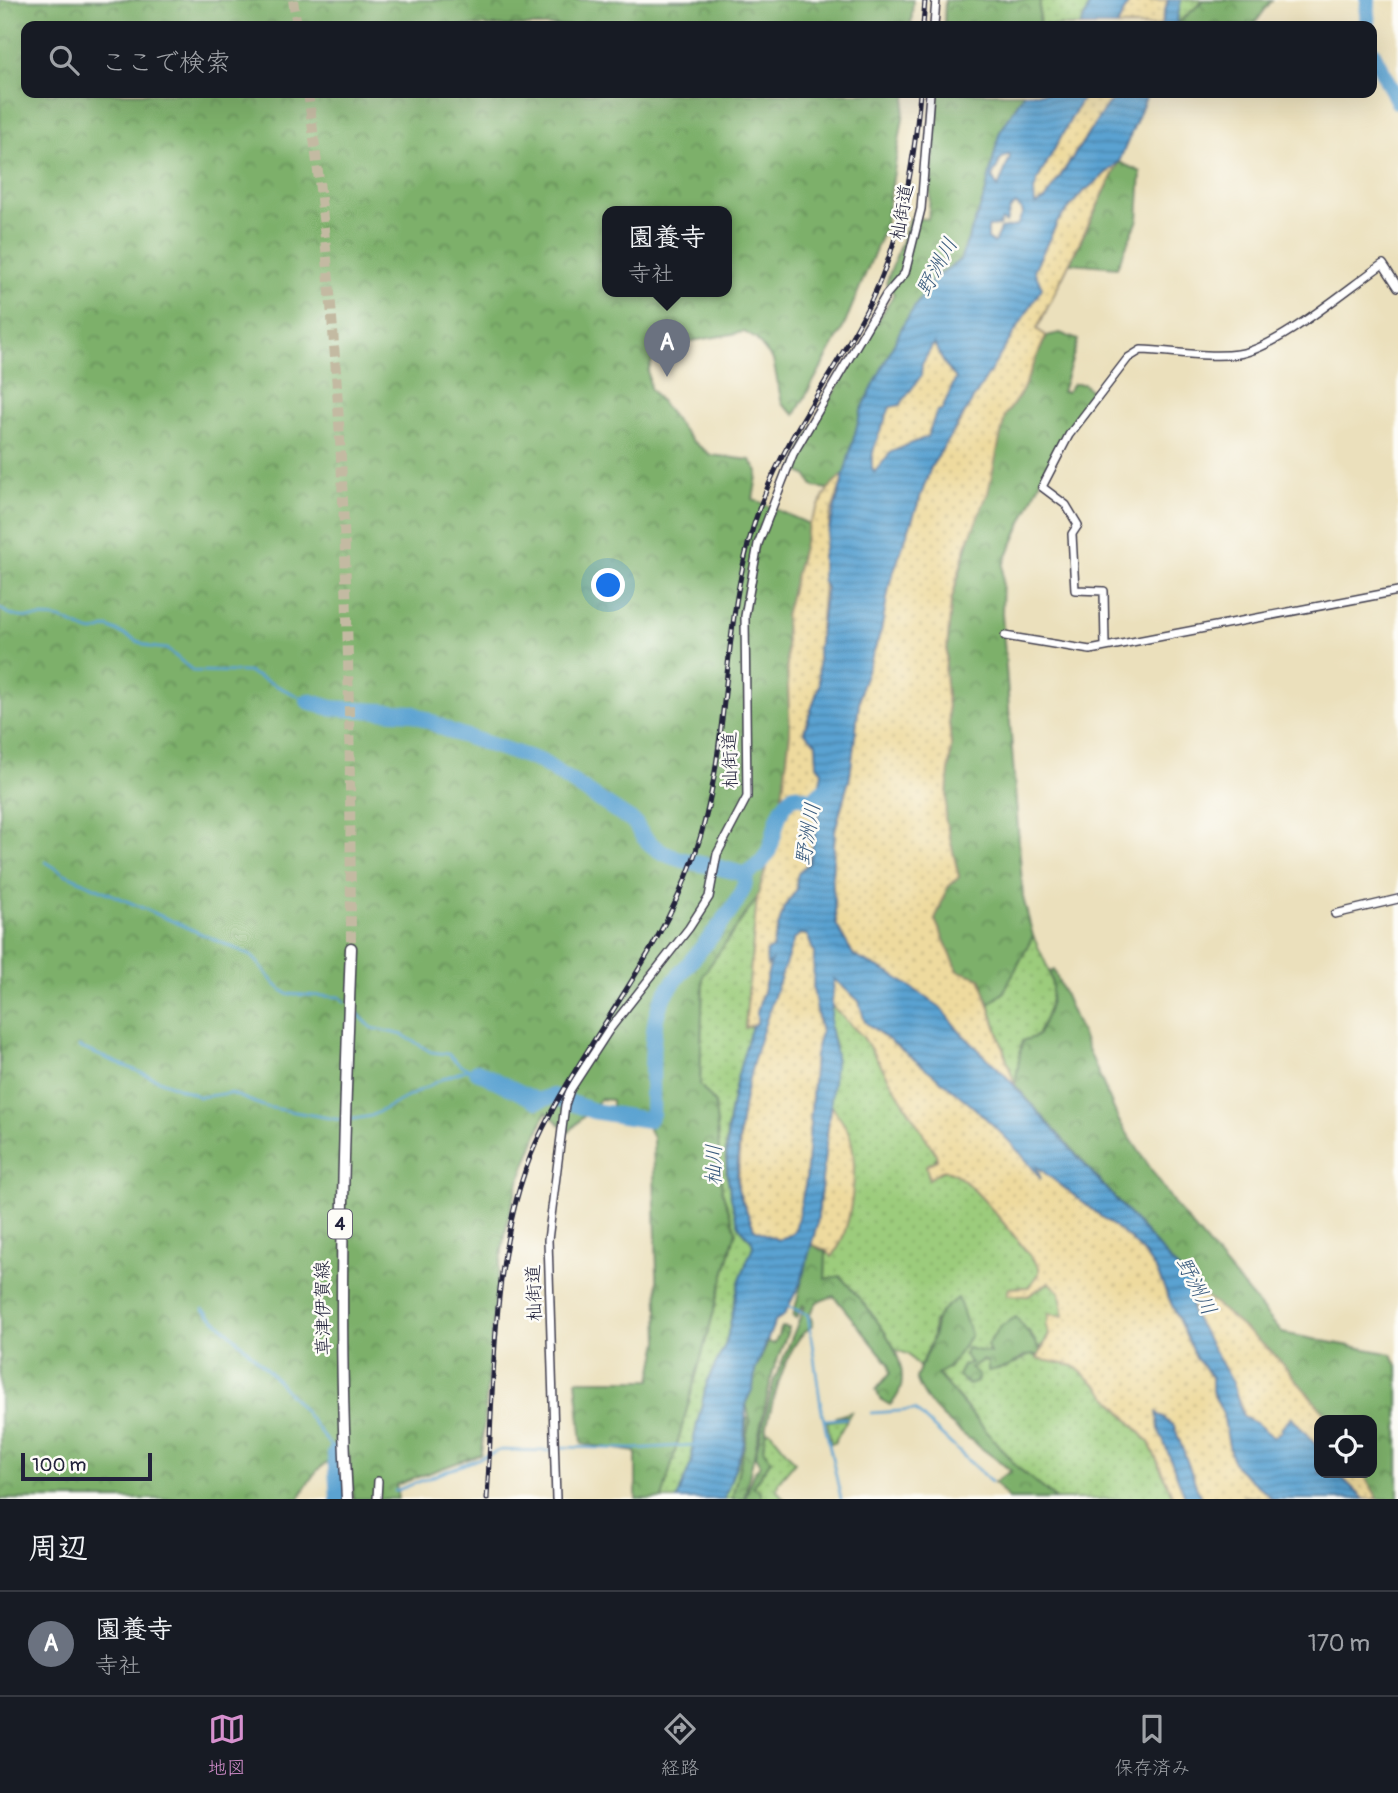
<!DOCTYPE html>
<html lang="ja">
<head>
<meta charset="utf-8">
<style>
  body { margin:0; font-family:Pangolin,"Klee One",sans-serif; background:#242831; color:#f1f3f6 }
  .controls { position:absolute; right:21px; bottom:21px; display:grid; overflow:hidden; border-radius:14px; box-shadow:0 7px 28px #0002 }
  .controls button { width:63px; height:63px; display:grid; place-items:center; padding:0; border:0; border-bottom:2px solid #363941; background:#171b24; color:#f1f3f6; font:35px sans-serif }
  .scale { position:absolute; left:21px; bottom:18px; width:131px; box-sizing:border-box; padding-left:7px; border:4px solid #22223b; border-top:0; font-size:19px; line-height:24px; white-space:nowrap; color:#22223b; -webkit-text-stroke:5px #fdfcf7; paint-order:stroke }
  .you { position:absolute; left:609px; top:586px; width:24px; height:24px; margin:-18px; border:5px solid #fff; border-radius:50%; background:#1a73e8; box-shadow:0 0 0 10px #1a73e833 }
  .badge { display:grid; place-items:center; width:46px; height:46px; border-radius:50%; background:#d690ce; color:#fff; font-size:23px; font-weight:700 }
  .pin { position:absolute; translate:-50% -58px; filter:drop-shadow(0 2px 4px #0008) }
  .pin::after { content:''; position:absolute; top:37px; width:24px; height:21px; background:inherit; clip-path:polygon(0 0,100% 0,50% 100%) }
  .popup { position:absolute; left:602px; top:206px; width:130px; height:91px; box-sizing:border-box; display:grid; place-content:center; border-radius:14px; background:#171b24; filter:drop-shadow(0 2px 5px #0005); font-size:23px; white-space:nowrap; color:#9ea1a6 }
  .popup b { font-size:26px; color:#f1f3f6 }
  .popup::after { content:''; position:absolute; left:50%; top:100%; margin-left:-14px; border:14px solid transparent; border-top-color:#171b24 }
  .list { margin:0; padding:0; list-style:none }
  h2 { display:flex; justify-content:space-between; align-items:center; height:91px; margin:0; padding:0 28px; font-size:30px }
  h2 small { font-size:23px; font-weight:400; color:#9ea1a6 }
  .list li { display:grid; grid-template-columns:46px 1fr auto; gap:21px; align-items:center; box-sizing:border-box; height:105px; padding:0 28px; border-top:2px solid #363941 }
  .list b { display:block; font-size:26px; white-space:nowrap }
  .list p { margin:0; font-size:23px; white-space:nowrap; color:#9ea1a6 }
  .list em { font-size:23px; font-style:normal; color:#9ea1a6 }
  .icon { flex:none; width:38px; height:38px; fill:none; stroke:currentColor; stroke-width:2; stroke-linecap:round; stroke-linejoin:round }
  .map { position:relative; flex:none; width:1398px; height:1499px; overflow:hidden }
  .search { position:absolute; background:#171b24; box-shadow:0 7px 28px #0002; left:21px; right:21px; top:21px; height:77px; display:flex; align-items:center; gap:18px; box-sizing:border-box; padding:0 24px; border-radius:14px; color:#9ea1a6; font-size:26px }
  .sheet { height:196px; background:#171b24 }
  nav { display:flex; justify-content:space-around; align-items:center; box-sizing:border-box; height:98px; border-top:2px solid #363941; background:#171b24; font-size:19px; color:#9ea1a6 }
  nav a { display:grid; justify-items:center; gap:4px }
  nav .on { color:#d690ce }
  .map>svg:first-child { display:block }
  .grass { fill:url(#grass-dots); stroke:#5f775b; stroke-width:2 }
  .forest { fill:url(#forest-crowns); stroke:#506953; stroke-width:2; fill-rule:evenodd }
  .sand { fill:url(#sand-dots); stroke:#887e6c; stroke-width:2 }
  .water { fill:url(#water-rules); stroke:#3e6286; stroke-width:2; fill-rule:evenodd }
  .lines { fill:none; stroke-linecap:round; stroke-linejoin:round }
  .stream { stroke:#5aa2d1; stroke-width:2.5 }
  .river { stroke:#5aa2d1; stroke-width:16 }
  .primary-tunnel { stroke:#c3baa2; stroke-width:10; stroke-dasharray:10 5; stroke-linecap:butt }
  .minor-casing { stroke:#403e4e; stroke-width:10 }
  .primary-casing { stroke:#403e4e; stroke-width:13 }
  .minor { stroke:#fff; stroke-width:7 }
  .primary { stroke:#fff; stroke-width:10 }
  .rail-casing { stroke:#22223b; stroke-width:5 }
  .rail { stroke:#fdfcf7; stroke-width:2.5; stroke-dasharray:8; stroke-linecap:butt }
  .labels { text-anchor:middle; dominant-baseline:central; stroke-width:5; stroke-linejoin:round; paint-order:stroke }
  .shield { fill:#fdfcf7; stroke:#646373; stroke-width:2 }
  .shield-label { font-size:18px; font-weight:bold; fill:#22223b }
  .street-label { font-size:19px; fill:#22223b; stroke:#fdfcf7 }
  .water-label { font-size:21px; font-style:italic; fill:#3b5c7e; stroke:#fdfcf7 }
</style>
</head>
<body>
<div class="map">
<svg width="1398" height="1499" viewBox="0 0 1398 1499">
  <defs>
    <pattern id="grass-dots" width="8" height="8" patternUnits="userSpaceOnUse" patternTransform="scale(1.75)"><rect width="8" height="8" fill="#9ccc7b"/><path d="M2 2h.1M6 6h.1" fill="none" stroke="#86af6b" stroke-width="1.8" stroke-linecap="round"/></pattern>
    <pattern id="forest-crowns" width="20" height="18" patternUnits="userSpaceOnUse" patternTransform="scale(1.75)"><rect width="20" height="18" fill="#7db06b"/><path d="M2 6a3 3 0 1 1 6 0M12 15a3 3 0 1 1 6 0" fill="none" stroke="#668f59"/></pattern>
    <pattern id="sand-dots" width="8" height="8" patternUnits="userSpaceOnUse" patternTransform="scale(1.75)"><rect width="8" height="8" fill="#eeda9e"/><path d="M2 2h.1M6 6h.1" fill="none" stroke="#ccbb89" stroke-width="1.8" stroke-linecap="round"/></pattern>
    <pattern id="water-rules" width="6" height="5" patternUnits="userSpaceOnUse" patternTransform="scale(1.75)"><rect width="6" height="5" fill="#5aa2d1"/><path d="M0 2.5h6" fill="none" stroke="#4a84ab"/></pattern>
  </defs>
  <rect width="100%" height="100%" fill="#fdfcf7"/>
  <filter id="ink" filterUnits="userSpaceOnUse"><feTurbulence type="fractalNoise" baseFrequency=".0143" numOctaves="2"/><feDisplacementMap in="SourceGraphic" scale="14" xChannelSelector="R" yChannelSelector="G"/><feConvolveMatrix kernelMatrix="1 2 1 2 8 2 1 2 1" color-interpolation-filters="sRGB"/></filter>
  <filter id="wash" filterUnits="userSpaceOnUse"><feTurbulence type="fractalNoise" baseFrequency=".00686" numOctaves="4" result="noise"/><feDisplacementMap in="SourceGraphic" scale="28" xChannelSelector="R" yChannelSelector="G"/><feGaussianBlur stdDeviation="1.57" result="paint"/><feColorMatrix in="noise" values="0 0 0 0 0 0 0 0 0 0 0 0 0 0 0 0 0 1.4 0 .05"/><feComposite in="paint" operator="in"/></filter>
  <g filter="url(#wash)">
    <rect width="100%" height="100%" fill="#ebe0bc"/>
    <path class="grass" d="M1040 0H1091L1081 26H1039Z
      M1181 0H1204L1176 25Z
      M757 898 745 1028 752 1026C739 1069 720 1131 727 1176 730 1191 734 1215 741 1229 745 1236 752 1237 753 1246L739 1282 726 1343 707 1382 693 1442 692 1461 677 1499H662L736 1231 722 1191 715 1103 700 1085 703 975Z
      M1033 936C1055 982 1060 988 1037 1036L1022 1041 1015 1085 989 1004 1003 993Z
      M831 1005 863 1037 937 1154 930 1178C936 1174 942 1169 949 1171 971 1177 1022 1247 1039 1267V1274L1028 1287 1009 1288 1028 1296 1050 1282 1060 1292 1064 1316 1046 1325 1049 1335 1040 1349 1029 1331 1001 1326 987 1345 991 1353 971 1363 970 1368 983 1360 989 1363V1370L1008 1367 1030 1355 1074 1366 1099 1387 1149 1442 1174 1499H1056L1017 1467 937 1373 949 1367 971 1335 934 1321 932 1342 919 1367 908 1354 896 1350 880 1325 825 1279 826 1253 821 1248 827 1250 849 1134 830 1103 835 1046 830 1027Z
      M851 1412 834 1443H831L827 1421 846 1419V1416L835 1417Z
      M747 1418 750 1420 732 1499H724L744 1443Z
      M770 1431 795 1462 778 1482 777 1490 784 1499H761V1492L753 1486 771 1460 763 1449 765 1432Z"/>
    <path class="forest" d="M0 0H913L911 26H26V93H907L885 227 843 328 795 415 782 404 773 360 756 339 744 332 675 344 653 359 648 371 650 388 691 440 711 455 750 460 758 471 753 499 809 524 785 616 790 734 778 829 757 898 703 975 700 1085 715 1103 722 1191 736 1231 662 1499H636V1452L582 1444 576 1380H651L659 1341 653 1138 643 1115 612 1114V1100L600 1099 569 1132 546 1112C530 1152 513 1192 505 1234 491 1307 489 1381 481 1454L396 1485 398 1499H353L349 1454C318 1464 314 1471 299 1499H0ZM608 211H726V291H608Z
      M945 0H1040L1039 26H944Z
      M1204 0H1272L1253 26H1175Z
      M939 93H1024L999 134 985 195 960 260 932 280 861 411 845 473 828 489 814 487 806 475 794 470 806 439 894 294 886 283 910 218 928 219Z
      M1119 162 1141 172 1138 220 1117 267 1070 263Z
      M1060 333 1078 340 1062 392H1067L1073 384H1084L1092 392 1045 471 1003 565 1002 614 1023 897 1033 936 1003 993 989 1004 980 978 958 971 935 920 947 888 959 877 945 818 951 746 945 673 951 602 1005 416 1022 391 1046 336Z
      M1054 970 1119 1121 1177 1208 1282 1333 1392 1354 1398 1368V1499H1378L1363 1473H1372V1420H1330L1274 1354 1191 1284 1015 1085 1022 1041 1037 1036C1048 1014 1056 996 1050 972Z
      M811 1244 826 1253 825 1279 840 1276C863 1303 929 1370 890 1405L880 1399 876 1390 890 1373 889 1364 834 1296 817 1302 810 1314 813 1326C786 1337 766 1421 763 1449L771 1460 753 1486 761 1492V1499H745L753 1474 760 1465 755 1456 774 1381 805 1306 803 1305 796 1318 793 1317Z
      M958 1298 971 1335 949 1367 937 1374 1017 1467 1056 1499H1009L994 1482 1011 1471C980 1444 929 1418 916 1378 920 1366 925 1357 930 1345 942 1319 926 1320 958 1298Z
      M1016 1317 1040 1349 1039 1355 1024 1356 1008 1367 988 1371V1363L983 1360 970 1368 979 1376 977 1382 969 1385 958 1376 963 1365 971 1363 964 1355 966 1348 990 1353 987 1345 1001 1326Z
      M782 1327 789 1328 773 1371 744 1499H732L750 1421 746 1402 753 1388 755 1371 768 1342 774 1344Z"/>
    <path class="sand" d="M1130 0H1168L1161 26H1117Z
      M1085 93H1124L1107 105 1044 200 1034 205 1033 191 1038 179Z
      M1119 162 1037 329 1046 336 1022 391 1005 416 988 493 966 546 951 602 945 673 951 746 945 818 959 877 947 888 935 920 958 971 980 978 1015 1085 960 1032 940 1007 893 975 854 956 836 924 832 876 835 830 850 776 861 688 881 631 890 582 931 467 962 419 1058 221 1080 195Z
      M934 342C939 355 946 369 956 378L942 410 937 411 927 437 891 452 874 473C865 457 884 424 890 406L900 405Z
      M845 473 830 516 818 651 819 686 804 731 816 743 817 765 823 771 816 806 819 812 811 843 813 847 797 889 784 907 767 965 772 959 757 1013V1023L745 1028 757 898 778 829 790 734 785 616 809 524 828 489Z
      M800 934 807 935 814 952 818 1022 821 1032 815 1055 806 1180 796 1227 792 1234 778 1240 754 1229 738 1189 741 1104 758 1039 794 938Z
      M834 979 859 1001 865 1022C926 1068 993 1113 1038 1175L1035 1165 1130 1239 1144 1253 1157 1272 1196 1358 1212 1377V1391L1223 1414 1231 1456 1237 1468 1273 1499 1244 1496 1247 1499H1201L1174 1426 1178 1476 1186 1499H1174L1149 1442 1099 1387 1074 1366 1037 1359 1049 1335 1046 1325 1049 1314 1064 1316 1060 1292 1049 1282 1028 1296 1007 1295 1009 1288 1029 1287 1039 1274V1267C1023 1247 970 1177 949 1171 941 1169 936 1174 929 1179L926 1165 937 1160 936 1154 863 1037 831 1005Z
      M830 1103C836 1113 846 1125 850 1136 859 1168 852 1231 832 1257L826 1250 811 1244 817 1224Z
      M1191 1284 1274 1354 1327 1416 1330 1420H1319V1449L1292 1418 1282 1432 1273 1437 1256 1423 1243 1417 1241 1405 1192 1313Z
      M1337 1473H1363L1378 1499H1364Z"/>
    <path class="water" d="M1091 0H1130L1117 26H1081Z
      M1168 0H1181L1176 25 1161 26Z
      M1024 93H1085L1038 179 1034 191 1035 205 1045 200 1107 105 1124 93H1148L1119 162 1080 195 1058 221 1034 270 1042 288 931 467 890 582 881 631 861 688 850 776 835 830 832 876 836 924 854 956 893 975 940 1007 960 1032 1003 1073 1191 1284 1192 1313 1233 1383 1243 1417 1256 1423 1273 1437 1281 1432 1282 1427 1292 1417 1319 1449V1473H1337L1364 1499H1273L1237 1468 1231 1456 1223 1414 1212 1391V1377L1196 1358 1157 1272 1144 1253 1130 1239 1036 1166 1041 1179C994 1115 927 1070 865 1022L859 1001 834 979 830 1027 836 1055 817 1224 801 1282 784 1315 775 1321 755 1371 753 1388 746 1402 744 1443 724 1499H677L692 1461 693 1442 707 1382 726 1343 739 1282 753 1246C752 1237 746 1236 741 1229 735 1219 732 1203 730 1192 719 1138 736 1077 752 1026L757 1023V1013L771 962 767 966 766 952 772 948 784 907 797 889C795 876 798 870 809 864L819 812 816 806 822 771 817 765 816 743 804 732 819 686 818 651 826 588 822 579V556L861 411 903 325 932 280 960 260 985 195 999 134ZM1009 154 1010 157 998 188 992 177 1001 159ZM1016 204 1023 212 1017 226 1000 229 994 243 988 239V227L999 226 1002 220 1006 223 1010 209ZM934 343C939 355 946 369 956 378L942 410 937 411 927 437 891 452 874 473C865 457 885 423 890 407L900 405 921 376 922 364ZM800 934 807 935 814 952 813 989 821 1032 815 1055 806 1180 796 1227 792 1234 778 1240 754 1229C750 1215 741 1203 738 1189 736 1178 738 1167 738 1157 740 1081 770 1010 794 939Z
      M1157 1413 1174 1426 1201 1499H1186L1159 1430Z"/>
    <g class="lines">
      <path class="stream" d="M0 608C17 623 36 615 56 618 69 620 80 630 94 632L108 627 150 647 167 649 193 671 248 672 308 701
        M46 862 65 874 250 955C265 967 271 986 288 994L340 997 345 1002
        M353 1009 372 1028 403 1035 431 1052 448 1054 461 1066 477 1071
        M79 1047 200 1097 230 1093 266 1107 341 1120
        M348 1120 371 1116 444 1078 469 1069
        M787 1306 808 1315 821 1407 841 1499
        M203 1309C253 1352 299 1399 335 1453
        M871 1413 915 1410 991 1482
        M825 1420 846 1418
        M395 1491 501 1450 550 1451 562 1447 633 1449 694 1445"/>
      <path class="river" d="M1367 26 1368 0
        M1372 51 1398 102
        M308 701 331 708 412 713 452 732 540 761 635 823C656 868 705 859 744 875 787 852 763 821 794 795L812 800 831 784
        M477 1071 537 1101 553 1096 593 1111 648 1120 652 1114C653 1084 649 1028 661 1002 677 969 748 906 746 874
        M335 1453 338 1499"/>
    </g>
  </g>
  <g filter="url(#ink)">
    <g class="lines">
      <path class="primary-tunnel" d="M293 0 297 26
        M308 93C347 375 350 663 351 948"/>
      <defs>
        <path id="minor" d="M934 26 936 0
          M1005 636 1090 650 1398 591
          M1105 645 1104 591 1075 590 1072 534 1078 525 1066 505 1042 487 1069 435 1128 358 1141 350C1172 351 1207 358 1238 354 1277 349 1348 288 1383 264L1398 287
          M1335 914 1398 899
          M377 1499 378 1481
          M556 1499 548 1240 565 1105 570 1090 609 1030 689 928 709 897 717 854 747 797 745 616 758 544 793 454 886 295 905 273 921 209 930 93"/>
        <path id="primary" d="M347 1499C337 1315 344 1132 351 948"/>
      </defs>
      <use href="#minor" class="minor-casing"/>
      <use href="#primary" class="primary-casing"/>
      <use href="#minor" class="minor"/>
      <use href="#primary" class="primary"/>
      <defs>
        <path id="rail" d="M923 26 925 0
          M487 1499C494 1388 490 1246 536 1143 582 1043 659 960 695 854 734 740 718 615 762 501 789 431 836 371 870 303 902 238 914 165 920 93"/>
      </defs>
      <use href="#rail" class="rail-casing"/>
      <use href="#rail" class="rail"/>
    </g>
  </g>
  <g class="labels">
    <rect class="shield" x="328" y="1209.5" width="24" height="29" rx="5"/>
    <g class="shield-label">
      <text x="340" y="1224">4</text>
    </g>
    <g class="street-label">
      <text transform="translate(902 212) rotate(-80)">杣街道</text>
      <text transform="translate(730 760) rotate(-91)">杣街道</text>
      <text transform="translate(534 1293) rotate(-92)">杣街道</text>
      <text transform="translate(323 1308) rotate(-91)">草津伊賀線</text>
    </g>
    <g class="water-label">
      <text transform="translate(937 267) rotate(-61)">野洲川</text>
      <text transform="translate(808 834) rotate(-80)">野洲川</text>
      <text transform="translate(714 1165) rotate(-89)">杣川</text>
      <text transform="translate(1196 1286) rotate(63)">野洲川</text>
    </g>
  </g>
</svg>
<div class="controls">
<button><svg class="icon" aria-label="locate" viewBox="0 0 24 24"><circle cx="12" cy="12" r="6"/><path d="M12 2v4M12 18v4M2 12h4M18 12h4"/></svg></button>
</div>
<div class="scale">100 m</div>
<div class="you"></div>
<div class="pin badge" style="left:667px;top:377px;background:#6b7280">A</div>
<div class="popup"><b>園養寺</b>寺社</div>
<div class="search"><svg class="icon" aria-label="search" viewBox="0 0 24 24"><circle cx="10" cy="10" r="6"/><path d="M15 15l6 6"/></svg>ここで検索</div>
</div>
<section class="sheet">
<h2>周辺<small></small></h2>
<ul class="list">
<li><span class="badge" style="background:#6b7280">A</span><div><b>園養寺</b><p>寺社</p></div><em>170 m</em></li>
</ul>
</section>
<nav>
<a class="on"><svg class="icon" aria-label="map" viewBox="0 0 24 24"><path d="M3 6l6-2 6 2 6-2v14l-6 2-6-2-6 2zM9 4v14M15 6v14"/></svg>地図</a>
<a><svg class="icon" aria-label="directions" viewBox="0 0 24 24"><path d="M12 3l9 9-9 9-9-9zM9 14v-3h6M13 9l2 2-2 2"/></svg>経路</a>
<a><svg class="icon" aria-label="saved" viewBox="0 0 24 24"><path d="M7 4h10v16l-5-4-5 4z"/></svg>保存済み</a>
</nav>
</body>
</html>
